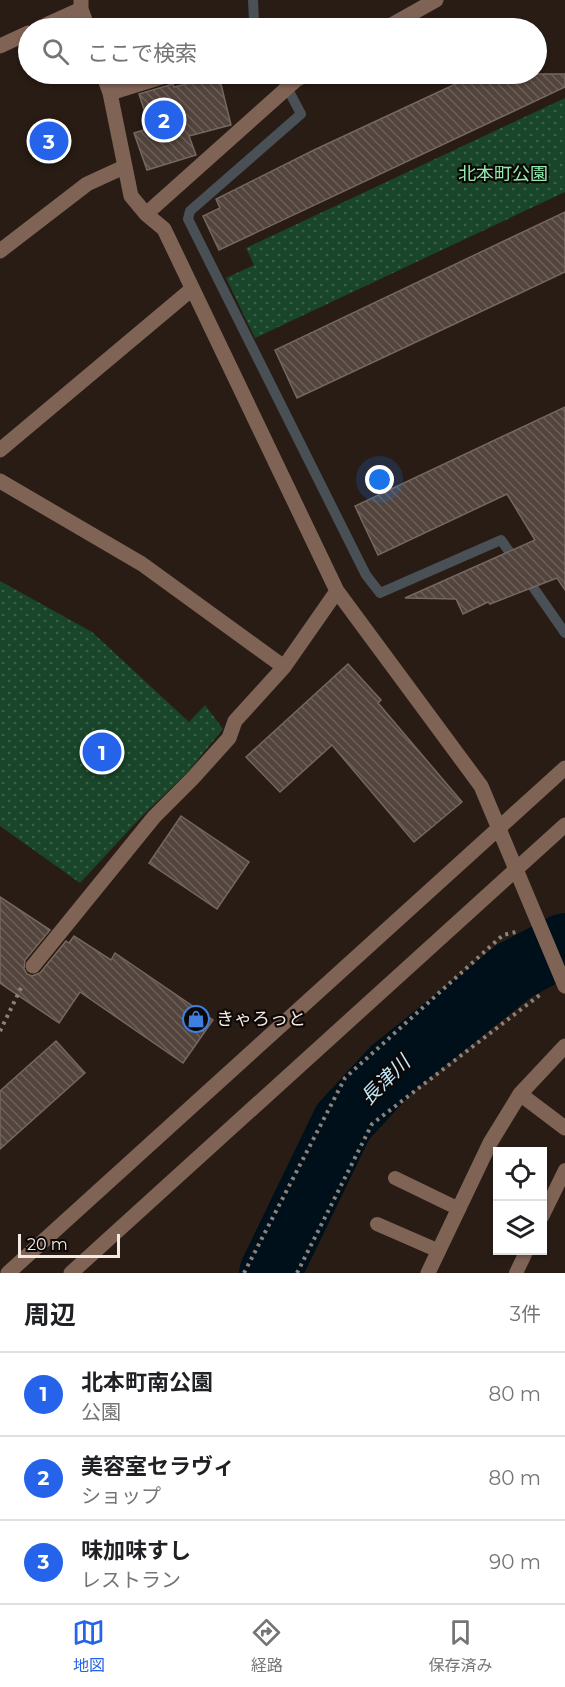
<!DOCTYPE html>
<html lang="ja">
<head>
<meta charset="utf-8">
<style>
  body { margin:0; font-family:Montserrat,"Noto Sans JP",sans-serif; background:#f6f6f6; color:#202124 }
  .controls { position:absolute; right:18px; bottom:18px; display:grid; overflow:hidden; border-radius:0px; box-shadow:0 2px 4px #0004 }
  .controls button { width:54px; height:54px; display:grid; place-items:center; padding:0; border:0; border-bottom:2px solid #e0e0e0; background:#fff; color:#202124; font:30px sans-serif }
  .scale { position:absolute; left:18px; bottom:15px; width:102px; box-sizing:border-box; padding-left:6px; border:3px solid #f3eae5; border-top:0; font-size:16px; line-height:21px; white-space:nowrap; color:#f3eae5; -webkit-text-stroke:4px #0d0805; paint-order:stroke }
  .you { position:absolute; left:380px; top:480px; width:21px; height:21px; margin:-15px; border:4px solid #fff; border-radius:50%; background:#1a73e8; box-shadow:0 0 0 9px #1a73e833 }
  .badge { display:grid; place-items:center; width:39px; height:39px; border-radius:50%; background:#2563eb; color:#fff; font-size:20px; font-weight:700 }
  .pin { position:absolute; translate:-50% -50%; border:3px solid #fff; box-shadow:0 2px 6px #0006 }
  .list { margin:0; padding:0; list-style:none }
  h2 { display:flex; justify-content:space-between; align-items:center; height:78px; margin:0; padding:0 24px; font-size:26px }
  h2 small { font-size:20px; font-weight:400; color:#757577 }
  .list li { display:grid; grid-template-columns:39px 1fr auto; gap:18px; align-items:center; box-sizing:border-box; height:84px; padding:0 24px; border-top:2px solid #e0e0e0 }
  .list b { display:block; font-size:22px; white-space:nowrap }
  .list p { margin:0; font-size:20px; white-space:nowrap; color:#757577 }
  .list em { font-size:20px; font-style:normal; color:#757577 }
  .icon { flex:none; width:33px; height:33px; fill:none; stroke:currentColor; stroke-width:2; stroke-linecap:round; stroke-linejoin:round }
  .map { position:relative; flex:none; width:565px; height:1273px; overflow:hidden }
  .search { position:absolute; background:#fff; box-shadow:0 2px 4px #0004; left:18px; right:18px; top:18px; height:66px; display:flex; align-items:center; gap:15px; box-sizing:border-box; padding:0 21px; border-radius:33px; color:#757577; font-size:22px }
  .sheet { height:330px; background:#fff }
  nav { display:flex; justify-content:space-around; align-items:center; box-sizing:border-box; height:84px; border-top:2px solid #e0e0e0; background:#fff; font-size:16px; color:#757577 }
  nav a { display:grid; justify-items:center; gap:3px }
  nav .on { color:#2563eb }
  .map>svg:first-child { display:block }
  .green { fill:url(#green-dots) }
  .lines { fill:none; stroke-linecap:round; stroke-linejoin:round }
  .stream { stroke:#495157; stroke-width:10 }
  .river { stroke:#00101a; stroke-width:62 }
  .building { fill:url(#building-back-hatch); stroke:#76675f; stroke-width:1.5 }
  .path { stroke:#8c827c; stroke-width:4; stroke-dasharray:3 4.5; stroke-linecap:butt }
  .lane { stroke:#7f6355; stroke-width:14 }
  .street { stroke:#7f6355; stroke-width:15 }
  .labels { text-anchor:middle; dominant-baseline:central; stroke-width:4.5; stroke-linejoin:round; paint-order:stroke }
  .park-label { font-size:18px; fill:#90ecae; stroke:#0d0805 }
  .poi-label { font-size:18px; fill:#f3eae5; stroke:#0d0805; text-anchor:start }
  .water-label { font-size:20px; font-style:italic; fill:#c1eafd; stroke:#0d0805 }
</style>
</head>
<body>
<div class="map">
<svg width="565" height="1273" viewBox="0 0 565 1273">
  <defs>
    <pattern id="green-dots" width="8" height="8" patternUnits="userSpaceOnUse" patternTransform="scale(1.5)"><rect width="8" height="8" fill="#19462a"/><path d="M2 2h.1M6 6h.1" fill="none" stroke="#3b6149" stroke-width="1.8" stroke-linecap="round"/></pattern>
    <pattern id="building-back-hatch" width="6" height="6" patternUnits="userSpaceOnUse" patternTransform="scale(1.5)"><rect width="6" height="6" fill="#53453d"/><path d="M-1 5l2 2M0 0l6 6M5-1l2 2" fill="none" stroke="#6c6059"/></pattern>
  </defs>
  <rect width="100%" height="100%" fill="#281c15"/>
  <path class="green" d="M565 98V192L255 338 226 278 254 265 246 248Z
    M0 581 92 632 189 722 205 705 223 729 186 774 144 814 80 883 0 826Z"/>
  <g class="lines">
    <path class="stream" d="M253 0 254 20 258 28
      M280 74 301 114 190 211 188 219 366 575 380 593 501 540 516 561
      M526 577 565 633"/>
    <path class="river" d="M270 1273 343 1122 392 1069 514 971 565 944"/>
  </g>
  <path class="building" d="M477 74H565V87L219 250 203 216 220 208 216 199 314 150Z
    M219 76 231 125 189 136 196 155 147 170 134 133 150 128 139 94 173 84 174 87Z
    M565 212V272L297 398 275 350Z
    M565 407V590L557 578 490 604 488 602 463 614 456 599 405 598 535 540 507 494 378 555 355 506Z
    M348 664 381 700 378 703 462 802 414 842 332 745 280 792 246 757Z
    M181 816 249 862 217 909 149 863Z
    M0 897 50 930 25 960 24 969 27 974 32 976 40 973 66 941 69 943 74 936 111 960 115 953 213 1020 183 1063 80 992 59 1023 0 983Z
    M56 1041 85 1073 0 1149V1091Z"/>
  <g class="lines">
    <path class="path" d="M0 1031 21 988
      M244 1273 345 1078 503 935 516 932
      M297 1273 372 1124 541 994"/>
    <path class="lane" d="M395 1178 459 1209
      M542 1217 565 1170
      M377 1224 439 1251
      M516 1273 527 1250"/>
    <path class="street" d="M81 0V9L88 28
      M39 28 81 9
      M386 28 436 0
      M0 46 28 33
      M103 74 110 93 131 196 146 214 164 229 337 591 481 786 565 986
      M110 93 171 74
      M146 214 296 80 307 74
      M0 251 87 184 124 167
      M0 450 192 289
      M0 481 142 564 284 667 337 591
      M33 966 154 817 192 779 229 738 235 721 284 667
      M520 1094 565 1128
      M8 1273 565 768
      M71 1273 565 825
      M428 1273 490 1143 520 1094 565 1046"/>
  </g>
  <defs>
    <symbol id="shop-ring" viewBox="-11 -11 22 22"><circle r="9.5" fill="#0d0805" stroke="#3f7fe0" stroke-width="1.5"/><path d="M-5-2.5h2.3a2.7 3.5 0 0 1 5.4 0H5L5.5 6h-11ZM-1.5-2.5h3a1.5 2.3 0 0 0-3 0Z" fill="#3f7fe0"/></symbol>
  </defs>
  <g fill-rule="evenodd">
    <use href="#shop-ring" x="181" y="1004" width="30" height="30"/>
  </g>
  <g class="labels">
    <g class="park-label">
      <text x="503" y="174">北本町公園</text>
    </g>
    <g class="poi-label">
      <text x="216" y="1019">きゃろっと</text>
    </g>
    <g class="water-label">
      <text transform="translate(385 1080) rotate(-45)">長津川</text>
    </g>
  </g>
</svg>
<div class="controls">
<button><svg class="icon" aria-label="locate" viewBox="0 0 24 24"><circle cx="12" cy="12" r="6"/><path d="M12 2v4M12 18v4M2 12h4M18 12h4"/></svg></button>
<button><svg class="icon" aria-label="layers" viewBox="0 0 24 24"><path d="M12 4l9 5-9 5-9-5zM3 14l9 5 9-5"/></svg></button>
</div>
<div class="scale">20 m</div>
<div class="you"></div>
<div class="pin badge" style="left:102px;top:752px">1</div>
<div class="pin badge" style="left:164px;top:120px">2</div>
<div class="pin badge" style="left:49px;top:141px">3</div>
<div class="search"><svg class="icon" aria-label="search" viewBox="0 0 24 24"><circle cx="10" cy="10" r="6"/><path d="M15 15l6 6"/></svg>ここで検索</div>
</div>
<section class="sheet">
<h2>周辺<small>3件</small></h2>
<ul class="list">
<li><span class="badge">1</span><div><b>北本町南公園</b><p>公園</p></div><em>80 m</em></li>
<li><span class="badge">2</span><div><b>美容室セラヴィ</b><p>ショップ</p></div><em>80 m</em></li>
<li><span class="badge">3</span><div><b>味加味すし</b><p>レストラン</p></div><em>90 m</em></li>
</ul>
</section>
<nav>
<a class="on"><svg class="icon" aria-label="map" viewBox="0 0 24 24"><path d="M3 6l6-2 6 2 6-2v14l-6 2-6-2-6 2zM9 4v14M15 6v14"/></svg>地図</a>
<a><svg class="icon" aria-label="directions" viewBox="0 0 24 24"><path d="M12 3l9 9-9 9-9-9zM9 14v-3h6M13 9l2 2-2 2"/></svg>経路</a>
<a><svg class="icon" aria-label="saved" viewBox="0 0 24 24"><path d="M7 4h10v16l-5-4-5 4z"/></svg>保存済み</a>
</nav>
</body>
</html>
